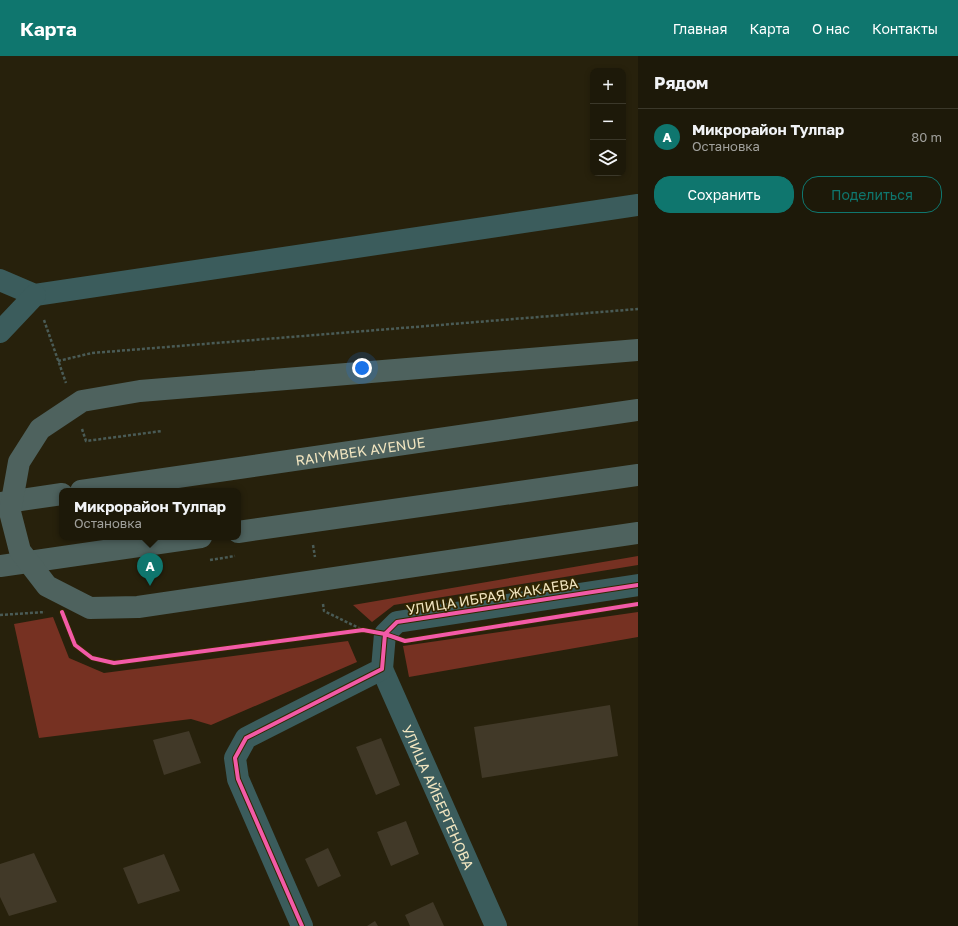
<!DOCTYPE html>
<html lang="ru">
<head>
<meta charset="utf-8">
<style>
  body { margin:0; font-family:"Golos Text",sans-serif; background:#252212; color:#f1f3f6 }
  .controls { position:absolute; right:12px; top:12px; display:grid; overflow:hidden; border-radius:8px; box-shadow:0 2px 6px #0003 }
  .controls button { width:36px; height:36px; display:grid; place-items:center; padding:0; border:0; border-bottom:1px solid #3b382a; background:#1d1909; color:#f1f3f6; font:20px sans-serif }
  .you { position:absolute; left:362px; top:312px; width:14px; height:14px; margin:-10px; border:3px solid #fff; border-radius:50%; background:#1a73e8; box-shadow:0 0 0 6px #1a73e833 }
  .badge { display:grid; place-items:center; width:26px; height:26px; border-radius:50%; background:#0f766e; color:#fff; font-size:13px; font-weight:700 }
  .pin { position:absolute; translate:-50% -33px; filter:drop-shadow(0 1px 2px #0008) }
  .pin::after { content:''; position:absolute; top:21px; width:14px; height:12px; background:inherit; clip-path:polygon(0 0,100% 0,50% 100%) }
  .popup { position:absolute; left:59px; top:432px; width:182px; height:52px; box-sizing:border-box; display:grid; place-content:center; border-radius:8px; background:#1d1909; filter:drop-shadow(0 1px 3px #0005); font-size:13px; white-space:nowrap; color:#a0a09c }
  .popup b { font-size:15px; color:#f1f3f6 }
  .popup::after { content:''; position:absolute; left:50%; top:100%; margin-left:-8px; border:8px solid transparent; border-top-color:#1d1909 }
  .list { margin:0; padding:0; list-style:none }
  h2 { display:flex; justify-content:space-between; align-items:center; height:52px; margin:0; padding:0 16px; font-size:17px }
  h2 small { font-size:13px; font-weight:400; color:#a0a09c }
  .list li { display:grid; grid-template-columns:26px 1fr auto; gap:12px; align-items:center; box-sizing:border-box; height:56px; padding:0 16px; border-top:1px solid #3b382a }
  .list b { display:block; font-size:15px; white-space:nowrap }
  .list p { margin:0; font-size:13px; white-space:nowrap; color:#a0a09c }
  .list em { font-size:13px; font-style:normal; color:#a0a09c }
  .actions { display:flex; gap:8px; padding:12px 16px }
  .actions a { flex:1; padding:9px 0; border:1px solid #0f766e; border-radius:16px; text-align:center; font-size:14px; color:#0f766e }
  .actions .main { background:#0f766e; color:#fff }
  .icon { flex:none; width:22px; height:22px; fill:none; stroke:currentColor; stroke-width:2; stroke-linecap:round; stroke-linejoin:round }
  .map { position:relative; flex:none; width:638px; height:870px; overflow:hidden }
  header { display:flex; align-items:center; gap:24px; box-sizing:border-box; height:56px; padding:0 20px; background:#0f766e; color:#fff }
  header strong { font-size:19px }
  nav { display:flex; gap:22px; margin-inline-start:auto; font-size:14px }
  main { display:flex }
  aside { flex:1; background:#1d1909 }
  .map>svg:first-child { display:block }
  .green { fill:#763122 }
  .building { fill:#413928 }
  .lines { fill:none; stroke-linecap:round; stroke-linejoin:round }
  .path { stroke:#4a5b56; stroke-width:2.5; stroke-dasharray:3 2; stroke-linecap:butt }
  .minor { stroke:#3b5c5c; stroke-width:22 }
  .highway { stroke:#4e625e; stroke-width:22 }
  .highway-bridge { stroke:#4e625e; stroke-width:22 }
  .cycleway-casing { stroke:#332700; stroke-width:6 }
  .cycleway { stroke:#f35aa7; stroke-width:4 }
  .labels { text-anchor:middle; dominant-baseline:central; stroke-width:3.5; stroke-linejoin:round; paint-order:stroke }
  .street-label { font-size:14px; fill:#f1e5c0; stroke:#332700 }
</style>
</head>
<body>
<header>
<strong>Карта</strong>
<nav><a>Главная</a><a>Карта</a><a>О нас</a><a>Контакты</a></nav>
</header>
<main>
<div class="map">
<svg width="638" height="870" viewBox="0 0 638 870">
  <rect width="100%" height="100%" fill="#27210c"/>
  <path class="green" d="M638 500V509L394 549 372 566 353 549Z
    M638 556V581L409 621 403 590Z
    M53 561 69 602 104 617 348 585 357 606 211 669 191 663 39 682 14 568Z"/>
  <path class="building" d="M610 649 618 700 482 722 474 671Z
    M189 675 201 707 164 719 153 684Z
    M381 682 400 729 376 739 356 691Z
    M406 765 419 798 391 810 377 776Z
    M328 792 341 820 318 831 305 803Z
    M34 797 57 846 9 860 0 841V808Z
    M164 798 180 835 138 848 123 812Z
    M433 846 444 870H410L405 859Z
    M375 865 378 870H367Z"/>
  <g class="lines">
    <path class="path" d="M44 264 66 327
      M58 305 92 297 638 253
      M82 373 86 385 162 375
      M313 489 315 501
      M210 504 235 500
      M323 548 324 555 363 574
      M0 559 45 556"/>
    <g class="minor">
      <path d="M0 224 35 239 638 149"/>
      <path d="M0 276 35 239"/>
      <path id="s1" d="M382 613 496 870"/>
      <path d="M302 870 238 723 235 702 246 682 382 613 385 578 397 566 638 529"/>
    </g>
    <g class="highway">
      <path id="s2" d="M81 435 638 354"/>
      <path d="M0 447 62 438"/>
      <path d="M238 476 638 419"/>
      <path d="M0 510 201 481"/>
    </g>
    <path class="highway-bridge" d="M638 294 140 335 82 345 40 373 19 406 10 456 20 495 47 530 90 552 138 551 638 477"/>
    <defs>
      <path id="cycleway" d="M62 556 75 589 92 602 114 607 363 574 385 578 405 585 638 548
        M302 870 238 723 235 702 246 682 382 613 385 578 397 566 638 529"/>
    </defs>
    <use href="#cycleway" class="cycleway-casing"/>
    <use href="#cycleway" class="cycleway"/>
  </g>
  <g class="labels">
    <g class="street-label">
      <text stroke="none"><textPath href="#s2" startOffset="282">RAIYMBEK AVENUE</textPath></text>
      <text transform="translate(492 540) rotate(-9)">УЛИЦА ИБРАЯ ЖАКАЕВА</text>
      <text stroke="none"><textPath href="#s1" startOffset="140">УЛИЦА АЙБЕРГЕНОВА</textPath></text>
    </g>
  </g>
</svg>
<div class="controls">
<button>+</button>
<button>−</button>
<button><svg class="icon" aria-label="layers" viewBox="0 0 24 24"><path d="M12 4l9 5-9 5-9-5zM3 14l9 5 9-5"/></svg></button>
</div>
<div class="you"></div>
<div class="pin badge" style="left:150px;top:530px">A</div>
<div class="popup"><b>Микрорайон Тулпар</b>Остановка</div>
</div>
<aside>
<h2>Рядом<small></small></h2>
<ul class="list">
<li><span class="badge">A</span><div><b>Микрорайон Тулпар</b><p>Остановка</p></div><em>80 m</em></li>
</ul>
<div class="actions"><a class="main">Сохранить</a><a>Поделиться</a></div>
</aside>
</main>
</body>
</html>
